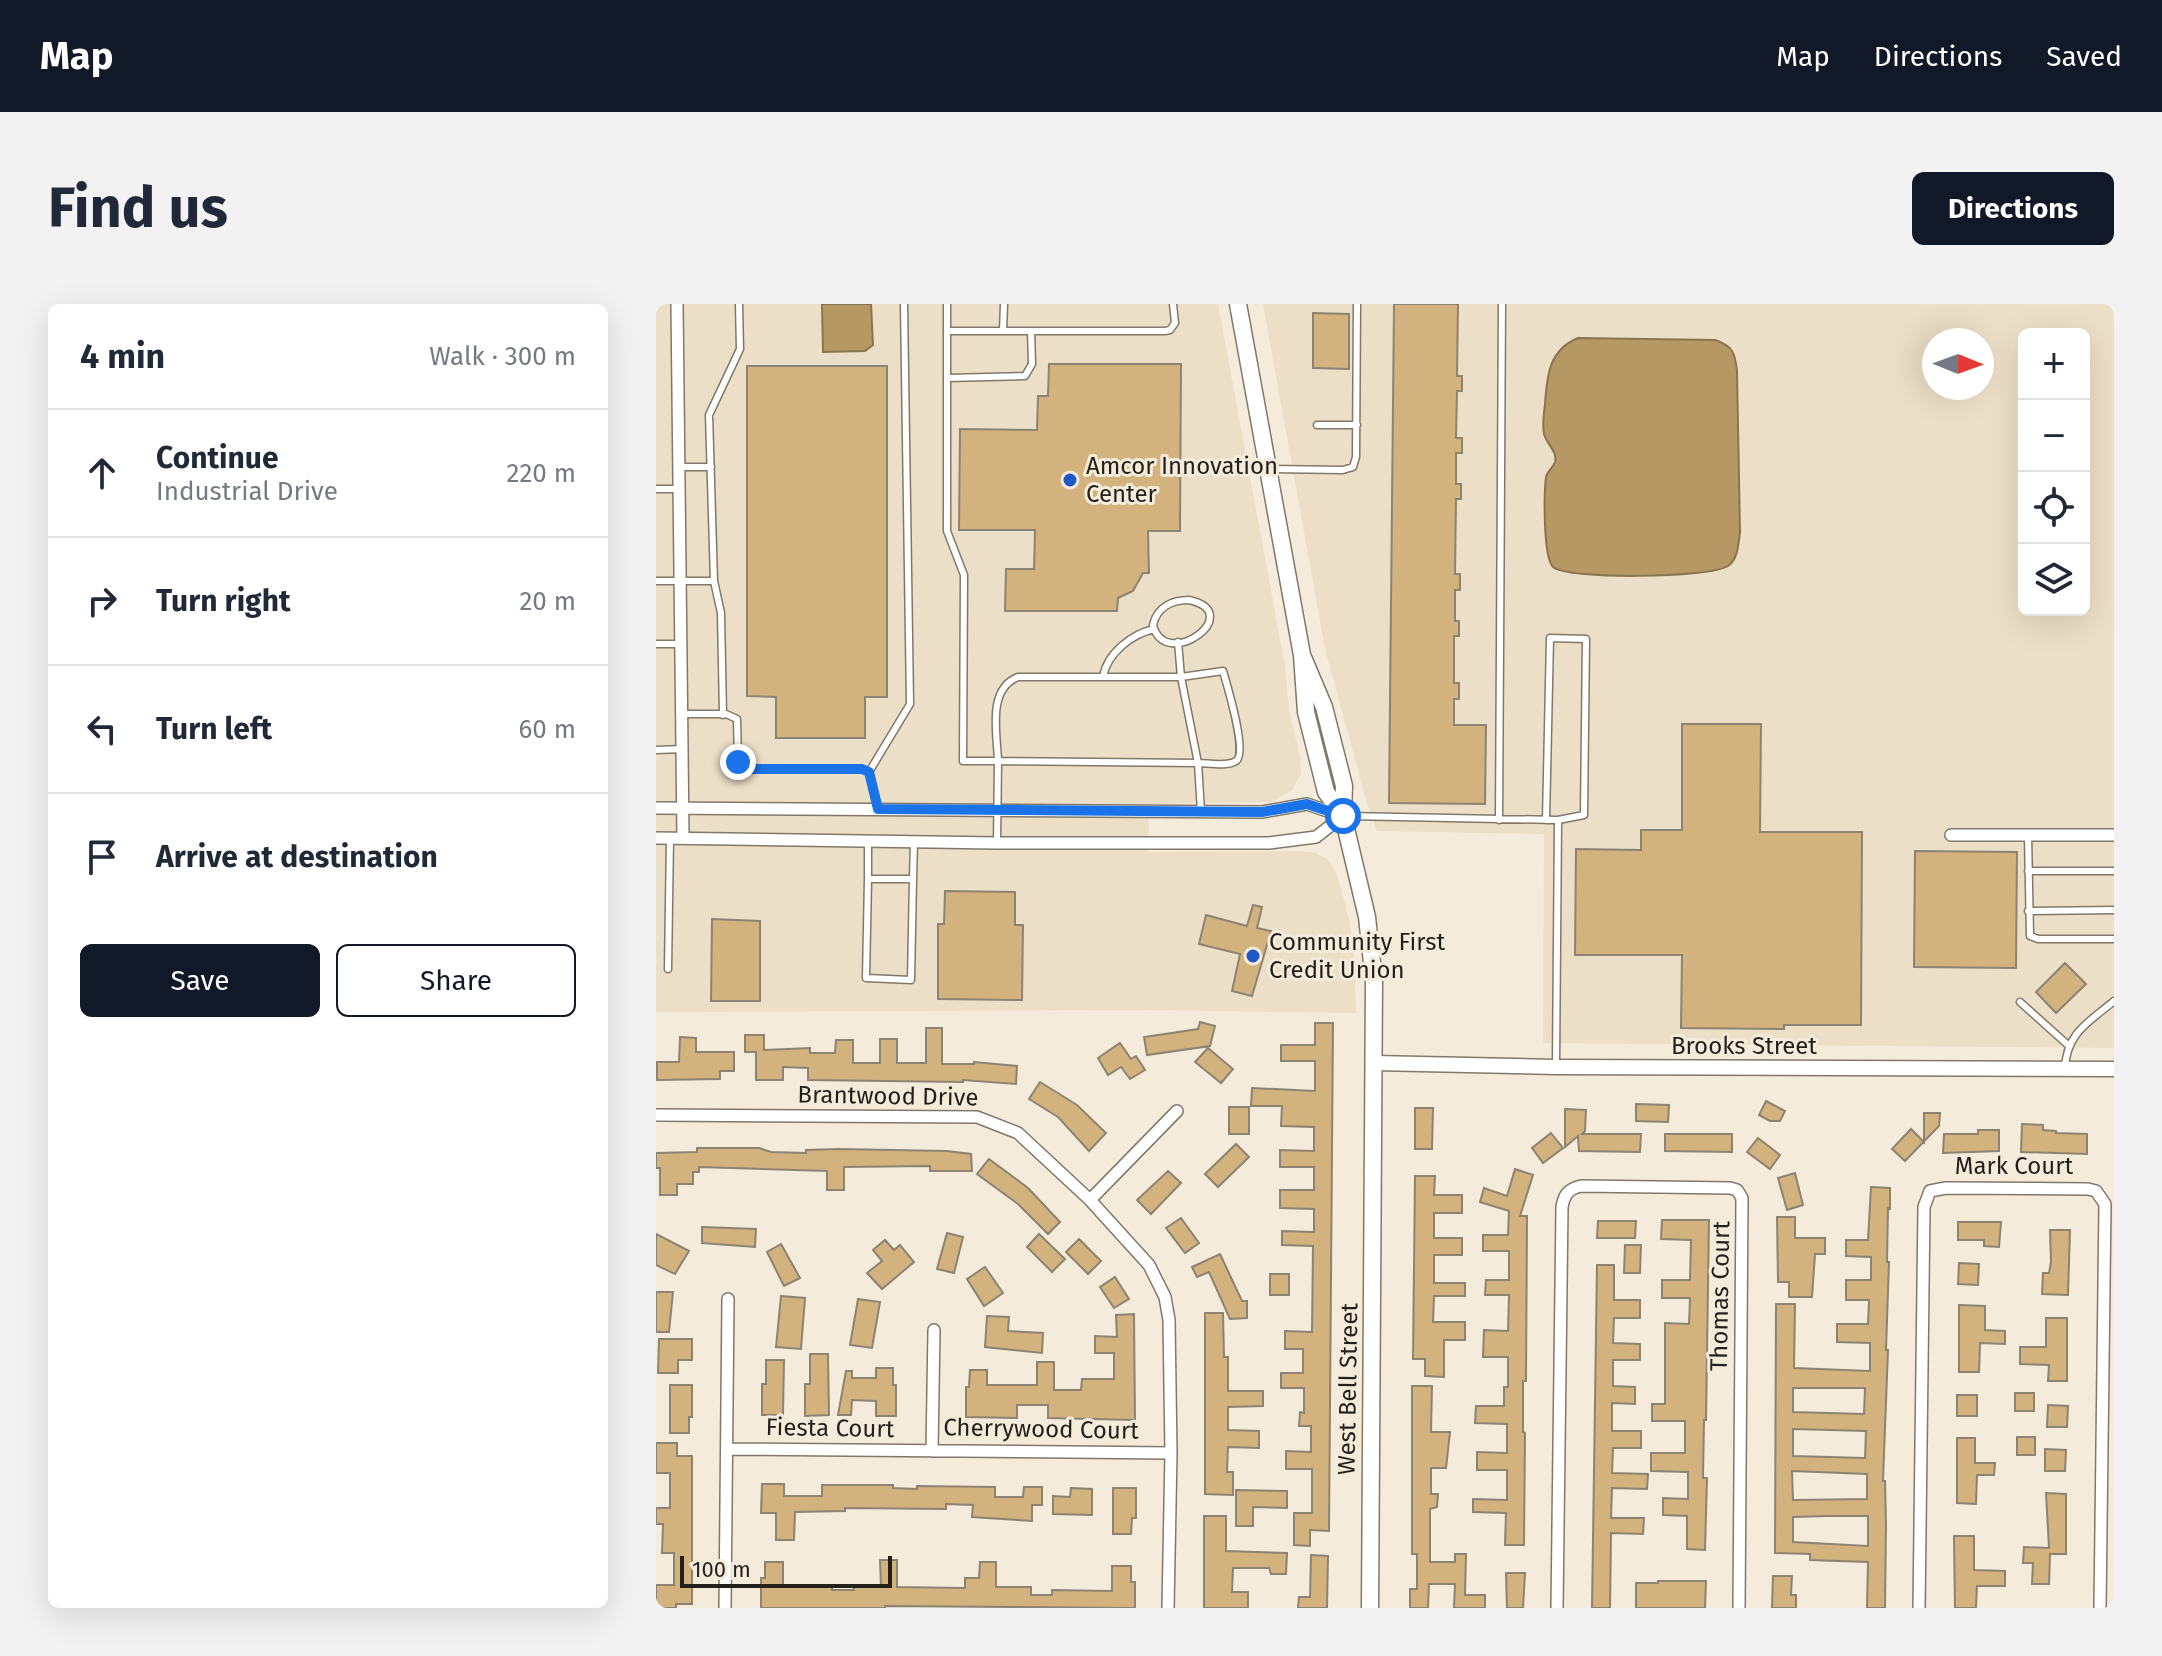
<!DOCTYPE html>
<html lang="en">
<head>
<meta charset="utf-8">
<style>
  body { margin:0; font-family:"Fira Sans",sans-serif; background:#f2f2f3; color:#1f2937 }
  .controls { position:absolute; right:24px; top:24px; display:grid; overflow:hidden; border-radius:12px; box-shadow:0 8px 32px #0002 }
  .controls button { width:72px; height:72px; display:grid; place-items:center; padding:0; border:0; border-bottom:2px solid #e0e1e3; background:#fff; color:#1f2937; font:40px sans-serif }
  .compass { position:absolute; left:1266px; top:24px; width:72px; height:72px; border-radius:50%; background:#fff; box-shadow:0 8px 32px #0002; rotate:91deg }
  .scale { position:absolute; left:24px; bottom:20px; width:212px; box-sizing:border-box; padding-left:8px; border:4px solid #231f19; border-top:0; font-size:22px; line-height:28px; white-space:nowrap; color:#231f19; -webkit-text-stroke:6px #f5ebda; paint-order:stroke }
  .stop { position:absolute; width:24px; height:24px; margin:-18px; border:6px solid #1a73e8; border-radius:50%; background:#fff }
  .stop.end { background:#1a73e8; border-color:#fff; box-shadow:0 2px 8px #0008 }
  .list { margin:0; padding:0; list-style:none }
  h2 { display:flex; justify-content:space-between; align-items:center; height:104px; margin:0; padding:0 32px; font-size:34px }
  h2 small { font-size:26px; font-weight:400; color:#747a83 }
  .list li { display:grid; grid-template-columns:52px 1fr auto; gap:24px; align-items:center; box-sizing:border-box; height:128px; padding:0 32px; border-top:2px solid #e0e1e3 }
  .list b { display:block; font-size:30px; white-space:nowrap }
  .list p { margin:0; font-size:26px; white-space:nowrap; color:#747a83 }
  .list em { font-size:26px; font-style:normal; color:#747a83 }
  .actions { display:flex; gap:16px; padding:24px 32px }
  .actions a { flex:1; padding:18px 0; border:2px solid #111827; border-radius:12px; text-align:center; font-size:28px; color:#111827 }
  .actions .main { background:#111827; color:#fff }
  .icon { flex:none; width:44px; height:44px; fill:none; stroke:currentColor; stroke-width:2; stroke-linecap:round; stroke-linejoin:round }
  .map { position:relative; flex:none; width:1458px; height:1304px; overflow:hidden; border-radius:12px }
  header { display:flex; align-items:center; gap:48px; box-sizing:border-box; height:112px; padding:0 40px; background:#111827; color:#fff }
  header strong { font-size:38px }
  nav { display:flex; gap:44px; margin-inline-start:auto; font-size:28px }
  .intro { display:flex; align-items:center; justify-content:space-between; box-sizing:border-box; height:192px; padding:0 48px }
  h1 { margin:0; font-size:56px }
  .button { padding:20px 36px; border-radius:12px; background:#111827; color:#fff; font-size:28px; font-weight:700 }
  main { display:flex; gap:48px; padding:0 48px }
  aside { flex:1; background:#fff; border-radius:12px; box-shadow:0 8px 32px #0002 }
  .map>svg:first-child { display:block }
  .built { fill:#ecdfc7; fill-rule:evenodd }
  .water { fill:#b59863; stroke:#89744d; stroke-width:2 }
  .building { fill:#d2b37e; stroke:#8c8373; stroke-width:2; fill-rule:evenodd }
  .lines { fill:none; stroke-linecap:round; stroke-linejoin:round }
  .service-casing { stroke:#817868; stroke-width:9 }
  .minor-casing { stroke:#817868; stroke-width:14 }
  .tertiary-casing { stroke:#817868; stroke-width:17 }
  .secondary-casing { stroke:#817868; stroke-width:19 }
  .service { stroke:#fff; stroke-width:6 }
  .minor { stroke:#fff; stroke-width:11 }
  .tertiary { stroke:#fff; stroke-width:14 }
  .secondary { stroke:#fff; stroke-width:16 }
  .route { stroke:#1a73e8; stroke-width:10 }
  .poi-dot { fill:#1d58c4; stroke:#f5ebda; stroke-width:3 }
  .labels { text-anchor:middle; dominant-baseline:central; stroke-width:6; stroke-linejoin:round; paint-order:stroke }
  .poi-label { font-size:24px; fill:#231f19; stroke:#f5ebda; text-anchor:start }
  .street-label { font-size:24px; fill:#231f19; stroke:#f5ebda }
</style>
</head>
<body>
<header>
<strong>Map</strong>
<nav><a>Map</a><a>Directions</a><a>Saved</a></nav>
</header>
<div class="intro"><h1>Find us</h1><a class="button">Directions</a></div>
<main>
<aside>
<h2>4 min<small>Walk · 300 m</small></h2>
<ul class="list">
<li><svg class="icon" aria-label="ahead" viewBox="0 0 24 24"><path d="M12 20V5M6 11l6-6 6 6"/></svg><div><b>Continue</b><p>Industrial Drive</p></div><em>220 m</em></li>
<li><svg class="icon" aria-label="right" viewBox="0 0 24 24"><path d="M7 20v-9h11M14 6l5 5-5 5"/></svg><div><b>Turn right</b></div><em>20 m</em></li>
<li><svg class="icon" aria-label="left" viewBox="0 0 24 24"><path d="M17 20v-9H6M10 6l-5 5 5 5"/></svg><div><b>Turn left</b></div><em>60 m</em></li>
<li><svg class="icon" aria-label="arrive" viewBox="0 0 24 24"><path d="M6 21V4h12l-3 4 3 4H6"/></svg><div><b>Arrive at destination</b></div></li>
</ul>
<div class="actions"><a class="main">Save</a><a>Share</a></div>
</aside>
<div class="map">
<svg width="1458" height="1304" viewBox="0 0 1458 1304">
  <rect width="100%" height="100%" fill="#f5ebda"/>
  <path class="built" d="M0 0H562L629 362 633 405 644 453 645 470 636 486 616 498 493 500 492 548 644 547 660 549 671 555 681 570 694 619 699 660 700 709 491 706 0 708Z
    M607 0H1458V744L887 739 888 530 721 527 710 496 669 345ZM1368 30H1428V306H1368ZM1278 36H1326V84H1278Z"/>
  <path class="water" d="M166 0H215L217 41 209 47 167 48Z
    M922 34 1059 36C1077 42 1079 49 1081 67L1084 229C1082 241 1082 255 1072 262 1054 274 912 276 897 263 887 253 888 189 890 173 891 167 897 164 899 158 902 148 890 139 888 130 886 121 888 109 889 100 891 71 893 46 922 34Z"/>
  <path class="building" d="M738 0H802L801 72H806V87H801L800 134H806V149H800V180H805V195H800L799 270H804V286H799V317H803V332H798V379H803V395H798V421H830L829 500 733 499Z
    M657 9 693 10V65L657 64Z
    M393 60H525L524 227H492L493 269H487L477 287 462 294 461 307H349L350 265H378L379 226H303L304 125 381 126 382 92H392Z
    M91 62H231V393H209V434H120V393L91 392Z
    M1026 420H1105L1104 528H1206L1205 721H1128V725L1025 724 1026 651H919L920 545 985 546V526H1026Z
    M1259 547 1361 548 1360 664 1258 663Z
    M289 587 359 588V621H367L366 696 282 695V620H288Z
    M597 601 606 603 601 624 615 627 596 692 576 687 584 650 543 640 550 611 591 622Z
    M56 615 104 617V697H55Z
    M1409 659 1430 680 1400 709 1380 688Z
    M544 718 559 722 554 742 491 751 488 733 542 725Z
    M659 719H677L673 1227 654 1226V1242L638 1241V1209H656V1165H630V1147L655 1148V1122H643L644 1108 648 1109V1084H625V1069H647V1045H629V1027L656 1028 657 942 626 941V927L658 928V905L624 904V886H658V863H624V846L658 847V823L625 822 626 802H595L596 784 659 787V757H625V741H659Z
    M270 724H286V760H318V758L361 762 360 780 307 776V778L152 776V764L127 763V776H100V748H89V731H108V746L154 744V749H179L180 736H197V759H224V735H241V759H270Z
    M24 733 40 734V748H78V767H64V775L1 776V758H23Z
    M464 739 475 755 480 752 489 766 474 775 465 763 452 771 442 754Z
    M552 744 577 765 565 779 539 758Z
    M384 778 421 801 450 829 433 847 402 813 373 795Z
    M1110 797 1129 807 1124 817H1114L1103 811Z
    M980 800 1013 801 1012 818 980 817Z
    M573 803H593V830H573Z
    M759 804H777L776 845H759Z
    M909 805 930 806 929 827 926 830H985L984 848 923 847 922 832 909 843Z
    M1268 809H1284L1283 822 1249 857 1236 845 1255 825 1268 838Z
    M1366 820 1387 821V826L1400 827V829L1431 830V850L1365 848Z
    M1322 826H1343V847L1287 849 1288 830H1322Z
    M895 829 907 844 887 859 876 844Z
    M1009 830H1076V848L1009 847Z
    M1102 834 1124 851 1114 865 1091 848Z
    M580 840 593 853 562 883 549 870Z
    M41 844H103L115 848 150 849V846L183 845 291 847 315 850 316 867H274V862L188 863V886H171V867L43 863V868H37V880H21V891H4V864H0V849L41 848Z
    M333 855 372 884 404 918 392 930 362 900 321 870Z
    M859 865 877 871 864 912H871L870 1077H867V1128L869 1129 868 1241H849L850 1209 817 1208V1195L851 1196V1166H821V1148L851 1149V1120L819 1119 820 1102H848V1083H852V1053H827L828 1026 852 1027 853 991H829L830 976H853V947H827V931H852L853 907 824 898 828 884 851 892Z
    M512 867 525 879 495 910 481 896Z
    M1139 869 1147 901 1131 906 1122 874Z
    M759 872H779L778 891H806V909H778V934H806V951H778V979H809V992H778L777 1018H809V1036H788V1073L769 1072V1055H757Z
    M1215 883 1234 884V905L1232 904 1231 958H1233L1230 1046H1232L1227 1177H1229L1230 1220 1229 1304H1211L1212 1258 1154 1256V1250L1119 1249 1120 1000H1139L1138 1064 1214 1067V1039L1181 1038V1020H1212L1213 996H1190V976H1215V953L1190 952V936H1212ZM1137 1084H1209L1208 1110 1137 1108ZM1137 1125 1210 1127 1209 1154 1137 1152ZM1136 1167 1211 1170V1195L1137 1196ZM1172 1212H1212V1242L1137 1238V1213Z
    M1121 913H1139V934H1169V950H1159L1156 993H1133V978H1122Z
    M525 914 543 939 529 949 510 924Z
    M1006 916H1053L1050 1116H1048L1047 1174H1051L1049 1246 1031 1245V1212L1007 1211V1194L1032 1195V1168L995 1167V1149H1029V1117H996V1100H1009V1019L1033 1020 1034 994H1006V976H1034L1035 936 1005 935Z
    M942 917H980L979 934H941Z
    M1302 918H1345L1343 943 1328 942V936H1302Z
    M46 923 100 925 99 943 46 939Z
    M1394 926H1414L1412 991 1386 990 1387 969H1393L1395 958Z
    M291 929 307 933 298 969 281 965Z
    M0 930 33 947 19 970 0 961Z
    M383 930 409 955 396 968 371 943Z
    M423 935 445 957 432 970 410 948Z
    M229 936 238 946 244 941 258 958 226 985 211 969 226 957 217 946Z
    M125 940 144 974 128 982 111 948Z
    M969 941H985L984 969H968Z
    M564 950 586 997H591V1014L574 1015 553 968 541 973 536 963Z
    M1303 959 1323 960 1322 981 1302 980Z
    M941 961H958V996H984V1014H958L957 1039 984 1040V1056H957V1082L979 1083V1100L956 1099V1127H985V1144H957L956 1169 992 1170 991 1185 956 1184 955 1214H988L987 1230 955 1229 954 1304H936Z
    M329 963 347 989 328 1002 311 975Z
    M614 970H633V991H614Z
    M459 973 473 995 458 1004 444 983Z
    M0 988H17L13 1028H0Z
    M125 992 149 994 145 1045 120 1043Z
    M202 995 224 998 216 1044 194 1041Z
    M1303 1001 1329 1002V1026L1349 1027V1040L1324 1039 1323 1068H1303Z
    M549 1009H567L568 1053H572V1087H607V1102L572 1103V1126L603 1127V1144L572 1143 571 1168H577V1191L549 1190Z
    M478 1010 479 1116 392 1114V1101H361V1114L310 1113V1083H313L314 1066H331V1081H381V1058H398V1086H425L426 1075H458V1049H439V1032L461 1033 460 1011Z
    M331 1012 353 1013 352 1027 387 1029 386 1049 329 1043Z
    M1390 1014H1411V1077H1392L1393 1061 1364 1060V1043H1390Z
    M3 1035H36V1056H22V1069H2Z
    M154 1050H172L173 1111 149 1112V1080H154Z
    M110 1056H128L127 1111H106V1080H110Z
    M220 1064H237V1081H240V1112H220V1097L196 1096 195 1111H182L190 1067H196V1074H220Z
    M14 1081H36V1113H33V1129H14Z
    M756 1082H776L775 1128H794L790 1164H775V1190H782L781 1203 774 1205V1258H799V1250H810L809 1291H829V1304H798L799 1280H773L772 1304H754V1285H761V1250H756Z
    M1359 1089H1378V1107H1359Z
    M1301 1091H1321V1112H1301Z
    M1392 1101 1412 1102 1411 1123H1391Z
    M1361 1133H1379V1151H1361Z
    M1301 1134H1319V1159H1339L1338 1171H1321L1320 1200 1301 1199Z
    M0 1139H21V1152H36V1300H20V1304H0V1281H18V1249H6L7 1220H0V1204H14V1169H0Z
    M1389 1145 1410 1146 1409 1167H1389Z
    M106 1180H128V1192H166V1181H237V1184L261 1185V1182L339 1183V1193H367L368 1183H386V1201H376V1217L316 1213 317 1201 290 1200V1205L189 1204V1207L139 1208 138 1236H120V1209H105Z
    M415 1184 436 1185V1211L397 1210V1192L414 1193Z
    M457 1184H480V1214H476L475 1230H457Z
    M580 1186 631 1187V1204L597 1203V1222H580Z
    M1390 1189 1410 1190V1250H1394L1393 1280H1376L1377 1259H1367L1368 1243 1393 1244Z
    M548 1212H570V1247L631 1249 630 1270H615L613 1264H577L576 1288H592V1304H548Z
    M1298 1232H1318V1266L1349 1267V1282H1321L1320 1304H1299Z
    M655 1251 672 1252 671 1304H642L643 1293H654Z
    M224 1256H241V1283L309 1284V1274H323L324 1258H340V1283H375V1291H396V1286L456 1287V1262H475V1278H479V1304L229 1302V1304H105V1274H109V1258H127V1281L176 1282V1286H198V1283H225Z
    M850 1269H869L867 1304H851Z
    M1117 1272H1136L1135 1291H1140V1304H1116Z
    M1002 1277H1050L1049 1304H980V1279H1002Z"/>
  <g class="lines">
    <defs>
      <path id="service" d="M291 0V227L308 271 307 457H342L341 539
        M291 27H509L514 26 519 19 517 0
        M347 27 348 0
        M291 74 369 72 376 60 375 27
        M661 121H701
        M23 163H55
        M613 165 687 166 697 163 700 153 701 0
        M0 185H24
        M0 277H58L53 111 84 45 83 0
        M58 277 65 309 67 411
        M533 296C592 309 509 369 497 321 501 303 516 296 533 296Z
        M522 338 525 373 567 367C571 381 592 450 580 457 571 463 552 459 542 459L342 457C341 429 331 385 362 373H525L541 454 542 459 545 508
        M0 340H25
        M447 373C451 349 476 330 498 325
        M26 410H70L81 415 82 458 95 465H206L213 468 222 505
        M0 446 27 445
        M213 468 254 400 248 0
        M691 512 902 516 900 761
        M843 516 846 0
        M890 516 894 334 930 335 928 511 902 516
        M1372 531 1374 632 1382 635H1458
        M212 537V575
        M1372 567H1458
        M212 575H257L255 676 210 674Z
        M257 575 258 538
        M1372 607 1458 606
        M12 665 14 534
        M1364 698 1412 741
        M1409 765C1410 729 1433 718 1458 697"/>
      <path id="minor" d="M21 0 27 534
        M0 504 606 508 651 500 686 512
        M1295 531H1458
        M0 534 341 539H613L660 533 687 512
        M0 811 321 813 362 829 434 896 493 961 509 993 513 1016 515 1149 512 1304
        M434 896 521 807
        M71 1145 515 1149
        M276 1147 278 1026
        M69 1304 72 995
        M901 1304 906 903C908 891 912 885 925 882L1074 884 1081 886 1086 894 1083 1304
        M1263 1304 1268 903 1274 887 1290 884 1432 885 1440 887 1449 900 1444 1304"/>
      <path id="tertiary" d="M718 759 900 763 1458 765"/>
      <path id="secondary" d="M582 0 646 351 650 408 670 488 687 512
        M646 351 668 403 688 482 687 512 711 613 718 677 714 1304"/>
    </defs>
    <use href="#service" class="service-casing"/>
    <use href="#minor" class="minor-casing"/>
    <use href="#tertiary" class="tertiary-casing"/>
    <use href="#secondary" class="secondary-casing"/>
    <use href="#service" class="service"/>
    <use href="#minor" class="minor"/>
    <use href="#tertiary" class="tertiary"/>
    <use href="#secondary" class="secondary"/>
  </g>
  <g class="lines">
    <path class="route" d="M82 458 95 465H206L213 468 222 505 606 508 651 500 687 512"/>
  </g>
  <g class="poi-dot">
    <circle cx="414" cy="176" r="8"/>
    <circle cx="597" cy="652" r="8"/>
  </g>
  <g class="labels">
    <g class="poi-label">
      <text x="430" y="162">Amcor Innovation<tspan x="430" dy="28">Center</tspan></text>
      <text x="613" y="638">Community First<tspan x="613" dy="28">Credit Union</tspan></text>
    </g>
    <g class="street-label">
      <text x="1088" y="742">Brooks Street</text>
      <text transform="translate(232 792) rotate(1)">Brantwood Drive</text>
      <text x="1358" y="862">Mark Court</text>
      <text transform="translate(1064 992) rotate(-89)">Thomas Court</text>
      <text transform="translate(692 1085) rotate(-89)">West Bell Street</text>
      <text transform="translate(174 1124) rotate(1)">Fiesta Court</text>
      <text transform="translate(385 1125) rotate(1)">Cherrywood Court</text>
    </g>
  </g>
</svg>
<div class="controls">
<button>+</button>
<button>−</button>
<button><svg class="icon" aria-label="locate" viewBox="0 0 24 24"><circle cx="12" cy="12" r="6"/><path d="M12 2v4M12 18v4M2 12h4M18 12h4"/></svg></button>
<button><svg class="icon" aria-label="layers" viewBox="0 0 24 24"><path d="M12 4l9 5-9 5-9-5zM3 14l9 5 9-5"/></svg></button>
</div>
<svg class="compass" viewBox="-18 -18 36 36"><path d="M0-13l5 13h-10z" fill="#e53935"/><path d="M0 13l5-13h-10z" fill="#747a83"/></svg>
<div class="scale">100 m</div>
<div class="stop" style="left:687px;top:512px"></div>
<div class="stop end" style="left:82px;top:458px"></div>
</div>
</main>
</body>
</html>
